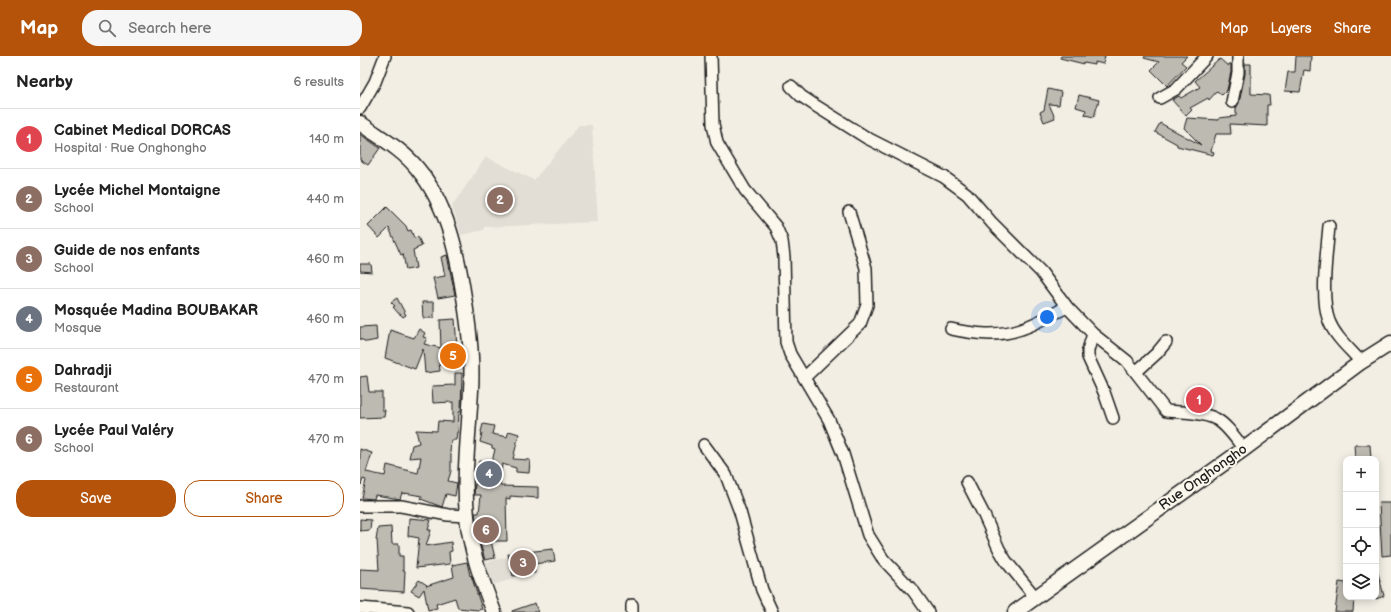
<!DOCTYPE html>
<html lang="en">
<head>
<meta charset="utf-8">
<style>
  body { margin:0; font-family:"Balsamiq Sans",sans-serif; background:#f6f6f6; color:#222 }
  .controls { position:absolute; right:12px; bottom:12px; display:grid; overflow:hidden; border-radius:8px; box-shadow:0 2px 10px #0003 }
  .controls button { width:36px; height:36px; display:grid; place-items:center; padding:0; border:0; border-bottom:1px solid #e0e0e0; background:#fff; color:#222; font:20px sans-serif }
  .you { position:absolute; left:687px; top:261px; width:14px; height:14px; margin:-10px; border:3px solid #fff; border-radius:50%; background:#1a73e8; box-shadow:0 0 0 6px #1a73e833 }
  .badge { display:grid; place-items:center; width:26px; height:26px; border-radius:50%; background:#b45309; color:#fff; font-size:13px; font-weight:700 }
  .pin { position:absolute; translate:-50% -50%; border:2px solid #fff; box-shadow:0 1px 4px #0006 }
  .list { margin:0; padding:0; list-style:none }
  h2 { display:flex; justify-content:space-between; align-items:center; height:52px; margin:0; padding:0 16px; font-size:17px }
  h2 small { font-size:13px; font-weight:400; color:#767676 }
  .list li { display:grid; grid-template-columns:26px 1fr auto; gap:12px; align-items:center; box-sizing:border-box; height:60px; padding:0 16px; border-top:1px solid #e0e0e0 }
  .list b { display:block; font-size:15px; white-space:nowrap }
  .list p { margin:0; font-size:13px; white-space:nowrap; color:#767676 }
  .list em { font-size:13px; font-style:normal; color:#767676 }
  .actions { display:flex; gap:8px; padding:12px 16px }
  .actions a { flex:1; padding:9px 0; border:1px solid #b45309; border-radius:16px; text-align:center; font-size:14px; color:#b45309 }
  .actions .main { background:#b45309; color:#fff }
  .icon { flex:none; width:22px; height:22px; fill:none; stroke:currentColor; stroke-width:2; stroke-linecap:round; stroke-linejoin:round }
  .map { position:relative; flex:none; width:1031px; height:556px; overflow:hidden }
  header { display:flex; align-items:center; gap:24px; box-sizing:border-box; height:56px; padding:0 20px; background:#b45309; color:#fff }
  header strong { font-size:19px }
  nav { display:flex; gap:22px; margin-inline-start:auto; font-size:14px }
  .search { width:280px; height:36px; background:#f6f6f6; display:flex; align-items:center; gap:10px; box-sizing:border-box; padding:0 14px; border-radius:16px; color:#767676; font-size:15px }
  main { display:flex }
  aside { flex:1; background:#fff }
  .map>svg:first-child { display:block }
  .built { fill:#e2ded5 }
  .building { fill:#bdbab1; stroke:#1c1c1c }
  .lines { fill:none; stroke-linecap:round; stroke-linejoin:round }
  .minor-casing { stroke:#1c1c1c; stroke-width:14 }
  .major-casing { stroke:#1c1c1c; stroke-width:17 }
  .minor { stroke:#fbf7ec; stroke-width:11 }
  .major { stroke:#fbf7ec; stroke-width:14 }
  .labels { text-anchor:middle; dominant-baseline:central; stroke-width:4; stroke-linejoin:round; paint-order:stroke }
  .street-label { font-size:14px; fill:#1c1c1c; stroke:#fbf7ec }
</style>
</head>
<body>
<header>
<strong>Map</strong>
<div class="search"><svg class="icon" aria-label="search" viewBox="0 0 24 24"><circle cx="10" cy="10" r="6"/><path d="M15 15l6 6"/></svg>Search here</div>
<nav><a>Map</a><a>Layers</a><a>Share</a></nav>
</header>
<main>
<aside>
<h2>Nearby<small>6 results</small></h2>
<ul class="list">
<li><span class="badge" style="background:#e0444e">1</span><div><b>Cabinet Medical DORCAS</b><p>Hospital · Rue Onghongho</p></div><em>140 m</em></li>
<li><span class="badge" style="background:#8d6e63">2</span><div><b>Lycée Michel Montaigne</b><p>School</p></div><em>440 m</em></li>
<li><span class="badge" style="background:#8d6e63">3</span><div><b>Guide de nos enfants</b><p>School</p></div><em>460 m</em></li>
<li><span class="badge" style="background:#6b7280">4</span><div><b>Mosquée Madina BOUBAKAR</b><p>Mosque</p></div><em>460 m</em></li>
<li><span class="badge" style="background:#e8710a">5</span><div><b>Dahradji</b><p>Restaurant</p></div><em>470 m</em></li>
<li><span class="badge" style="background:#8d6e63">6</span><div><b>Lycée Paul Valéry</b><p>School</p></div><em>470 m</em></li>
</ul>
<div class="actions"><a class="main">Save</a><a>Share</a></div>
</aside>
<div class="map">
<svg width="1031" height="556" viewBox="0 0 1031 556">
  <rect width="100%" height="100%" fill="#f2eee4"/>
  <filter id="ink" filterUnits="userSpaceOnUse"><feTurbulence type="fractalNoise" baseFrequency=".025" numOctaves="2"/><feDisplacementMap in="SourceGraphic" scale="8" xChannelSelector="R" yChannelSelector="G"/><feConvolveMatrix kernelMatrix="1 2 1 2 8 2 1 2 1" color-interpolation-filters="sRGB"/></filter>
  <g filter="url(#ink)">
    <path class="built" d="M219 69H232L238 166 124 171V174L101 179 92 150 126 101 174 124Z
      M193 493 195 505 174 508 175 517 153 520 154 523 132 529 126 506 147 501 148 498Z"/>
    <path class="building" d="M701 0H745L743 8 735 6V9L724 7V8L700 2Z
      M785 0H827L821 6 826 10 807 30 791 14 799 6 784 2Z
      M936 0H951L950 15 944 14 940 36 925 35 928 16H935Z
      M860 3 868 10V8H871V16L867 34 862 39 857 35 849 44 848 42 830 52 832 54 826 60 812 44 819 40 821 42 840 31 835 25Z
      M885 8H891V38L909 39 910 49H907V70L870 68 871 78H856L851 95 854 96 853 99 817 90V88L795 76 800 67 841 89 824 72 827 62 859 64V62L876 60V52L879 47 885 18Z
      M688 33 701 36 699 49 689 48 695 62 684 66 680 56 684 54Z
      M719 39 739 44 734 61 725 59 726 54 716 51Z
      M0 78 20 92 8 109 0 104Z
      M27 151 46 170 48 175 51 174 54 182 58 181 62 190 53 194 56 212 46 214 43 198 41 199 29 172 19 182 8 170Z
      M87 199 95 239 78 242 73 222 85 220 81 201Z
      M0 208H11L12 216 0 215Z
      M37 242 46 259 43 261 40 258H39L33 251 35 250 31 246Z
      M62 246H74V262H63Z
      M95 263 97 292H101V306H79L80 315 65 317 63 293 55 313 25 302 30 274 54 282 59 273 65 277 63 281 67 282 64 288 81 292 80 264Z
      M16 270 17 284 7 286 0 283V271Z
      M95 317H102L101 356H99L98 376H97L96 384H91L90 397 91 398V415L88 425 97 427 95 440 86 438 82 451 61 443 62 440 45 437V438L42 437 40 443 15 439 14 443 2 442 6 424 3 423 1 429H0V393L12 397 6 416 25 420 27 409 58 417 61 401 49 402 52 389 59 387 56 374 77 375 78 365 93 366V346L73 347 72 330 95 329Z
      M7 320 9 336H22V354H25L24 361 0 362V321Z
      M123 368 134 370 132 378 147 381 149 375 159 378 153 403 170 404 169 417 156 416V412L142 408 140 430 178 431V442L150 440V443L146 442 147 485H131L135 502 125 504 119 483 115 457H119L121 439H114L115 428H117L119 405 132 406 135 393 132 392V390L120 386 122 377 121 376Z
      M994 389H1010L1011 403H995Z
      M1019 447H1031V499L1022 500Z
      M49 462 71 464 68 474H71L66 490 91 486 92 495 89 496 90 508 56 512 59 482 48 480Z
      M0 463 11 464 10 474 0 475Z
      M31 471 32 488H39V500H43V515H45L44 536 0 533V513L19 514 17 484H16L18 472Z
      M193 493 195 505 174 508 175 517 153 520 148 498Z
      M107 506 110 520 111 519 122 553 118 554 98 552 95 542 76 548 77 552 68 554 64 533 59 540 51 535 59 524 67 529 66 530 94 521 92 509Z
      M1018 517 1024 540 1016 543V518Z
      M979 526 986 527V541H994L993 556H975Z
      M175 547 178 556H152V555Z"/>
    <g class="lines">
      <defs>
        <path id="minor" d="M351 0 353 68 357 87 385 134 416 171 422 185 424 201 426 286 430 298 469 364 483 398 508 479 523 503 554 536 568 556
          M431 30 441 40 456 50 507 82 584 121 607 138 632 167 681 216 707 251 733 278 767 305 806 355C822 356 842 356 856 363 867 369 876 383 884 393
          M800 42 816 33 847 0
          M872 46 878 17V0
          M0 52 15 26 25 0
          M969 170C967 195 960 241 969 265 975 281 990 293 1001 306
          M591 273C614 278 638 281 661 273 677 268 692 258 707 251
          M733 278 728 294V301L744 336 753 362
          M776 316 797 297 806 286
          M444 322 500 268 507 249 506 212 489 156
          M344 389 366 419 380 456 402 534 412 556
          M607 426 623 457 639 493 646 505 675 541
          M0 450H41L88 459 107 460
          M272 549V556
          M0 552 48 556"/>
        <path id="major" d="M0 67C19 81 42 93 57 112 87 148 97 196 104 241 109 271 113 303 111 334 109 376 103 419 107 460 110 494 122 525 134 556
          M655 556 884 393 1001 306 1031 287"/>
      </defs>
      <use href="#minor" class="minor-casing"/>
      <use href="#major" class="major-casing"/>
      <use href="#minor" class="minor"/>
      <use href="#major" class="major"/>
    </g>
  </g>
  <g class="labels">
    <g class="street-label">
      <text transform="translate(843 421) rotate(-35)">Rue Onghongho</text>
    </g>
  </g>
</svg>
<div class="controls">
<button>+</button>
<button>−</button>
<button><svg class="icon" aria-label="locate" viewBox="0 0 24 24"><circle cx="12" cy="12" r="6"/><path d="M12 2v4M12 18v4M2 12h4M18 12h4"/></svg></button>
<button><svg class="icon" aria-label="layers" viewBox="0 0 24 24"><path d="M12 4l9 5-9 5-9-5zM3 14l9 5 9-5"/></svg></button>
</div>
<div class="you"></div>
<div class="pin badge" style="left:839px;top:344px;background:#e0444e">1</div>
<div class="pin badge" style="left:140px;top:144px;background:#8d6e63">2</div>
<div class="pin badge" style="left:163px;top:507px;background:#8d6e63">3</div>
<div class="pin badge" style="left:129px;top:418px;background:#6b7280">4</div>
<div class="pin badge" style="left:93px;top:300px;background:#e8710a">5</div>
<div class="pin badge" style="left:126px;top:474px;background:#8d6e63">6</div>
</div>
</main>
</body>
</html>
